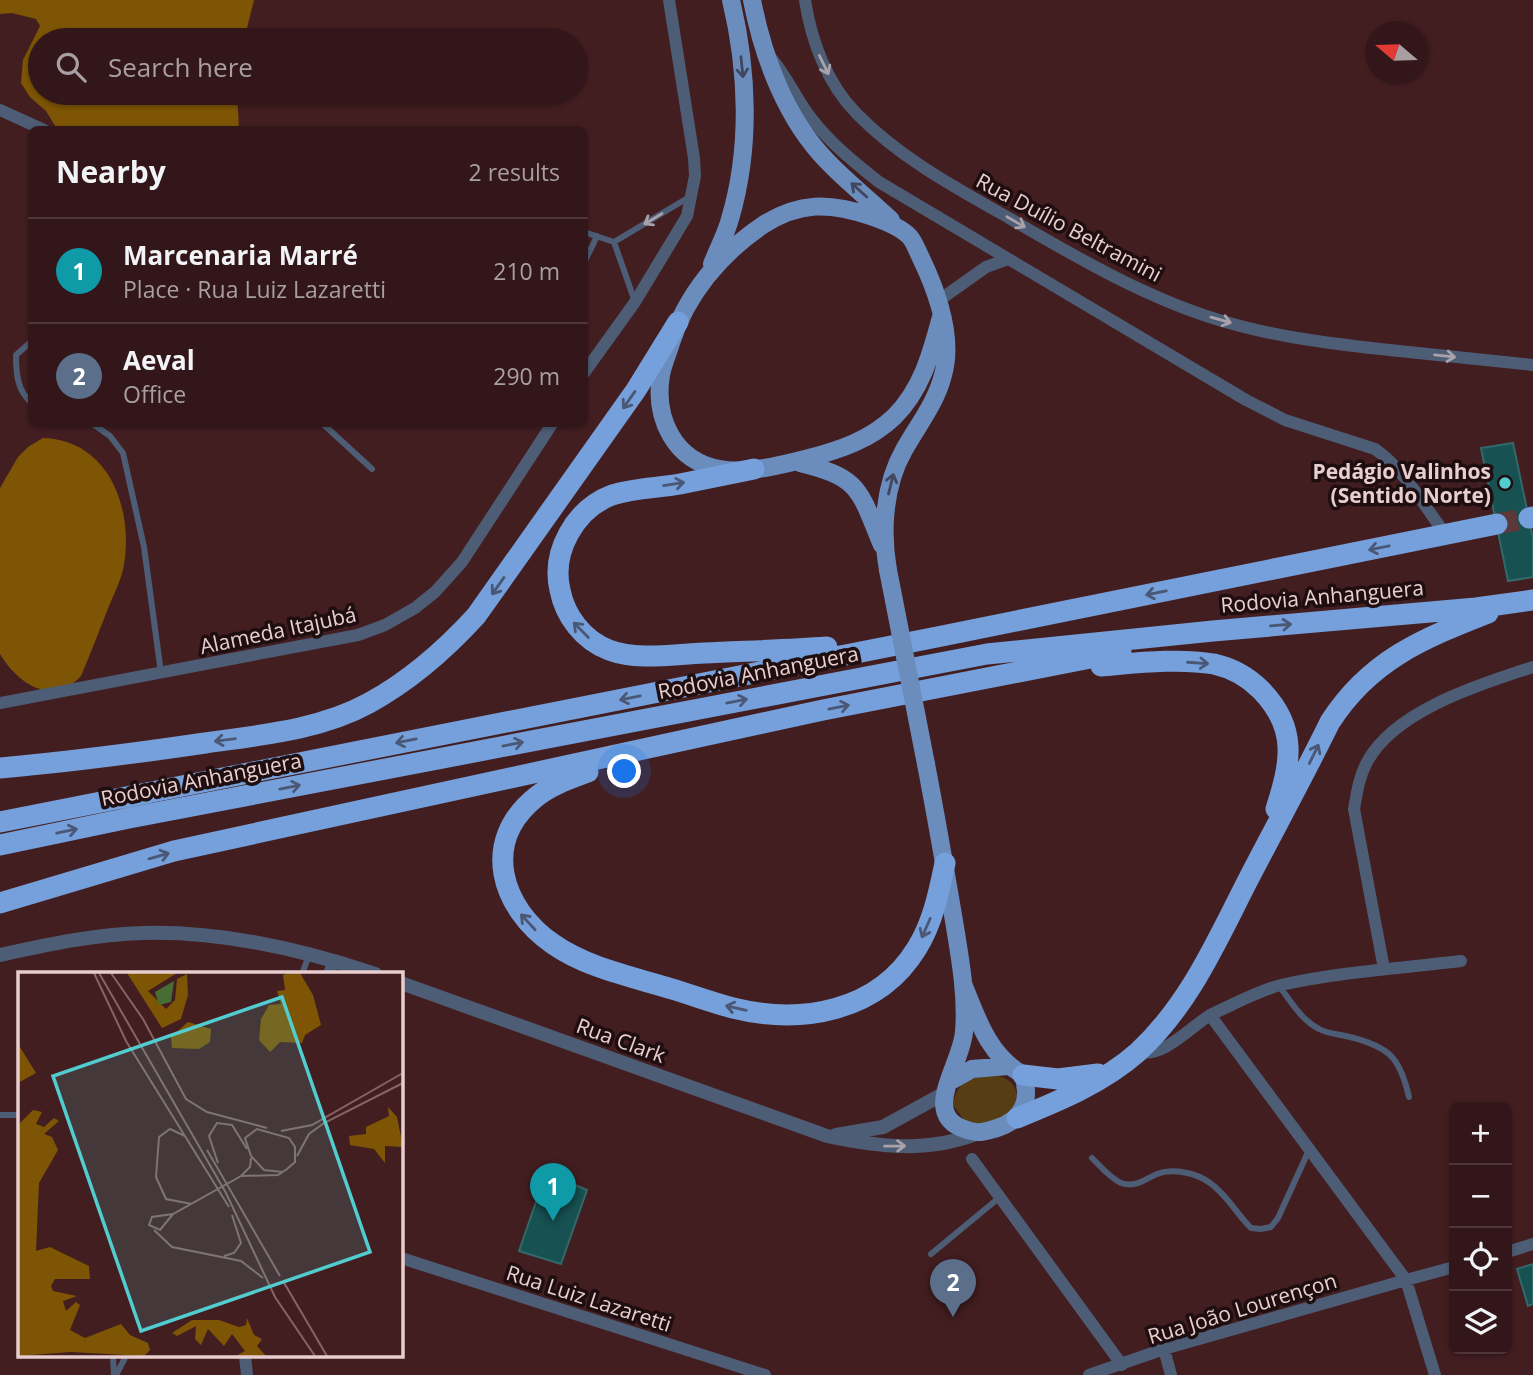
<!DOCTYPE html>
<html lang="en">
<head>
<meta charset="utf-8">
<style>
  body { margin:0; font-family:"Open Sans",sans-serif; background:#3d2326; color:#f1f3f6 }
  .controls { position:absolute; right:21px; bottom:21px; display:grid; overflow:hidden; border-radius:10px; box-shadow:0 2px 5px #0004 }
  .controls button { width:63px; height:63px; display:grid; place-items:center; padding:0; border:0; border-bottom:2px solid #4d3538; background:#321619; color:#f1f3f6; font:35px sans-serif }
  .compass { position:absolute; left:1365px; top:21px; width:63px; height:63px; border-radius:50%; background:#321619; box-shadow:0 2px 5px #0004; rotate:289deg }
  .you { position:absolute; left:625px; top:772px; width:24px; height:24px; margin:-18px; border:5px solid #fff; border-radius:50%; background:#1a73e8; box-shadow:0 0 0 10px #1a73e833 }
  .badge { display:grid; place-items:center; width:46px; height:46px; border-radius:50%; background:#db2777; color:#fff; font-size:23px; font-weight:700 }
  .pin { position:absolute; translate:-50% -58px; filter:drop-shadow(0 2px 4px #0008) }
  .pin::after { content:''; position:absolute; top:37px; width:24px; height:21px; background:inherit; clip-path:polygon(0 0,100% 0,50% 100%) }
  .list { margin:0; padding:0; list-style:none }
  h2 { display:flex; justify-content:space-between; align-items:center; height:91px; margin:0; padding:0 28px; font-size:30px }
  h2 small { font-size:23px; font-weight:400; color:#a89fa2 }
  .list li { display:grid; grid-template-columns:46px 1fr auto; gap:21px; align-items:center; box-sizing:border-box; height:105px; padding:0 28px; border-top:2px solid #4d3538 }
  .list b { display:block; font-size:26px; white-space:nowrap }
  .list p { margin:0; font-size:23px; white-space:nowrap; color:#a89fa2 }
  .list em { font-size:23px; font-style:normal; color:#a89fa2 }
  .icon { flex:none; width:38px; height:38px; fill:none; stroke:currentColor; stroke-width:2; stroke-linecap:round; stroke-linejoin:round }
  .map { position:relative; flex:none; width:1533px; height:1375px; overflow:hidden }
  .search { position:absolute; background:#321619; box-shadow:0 2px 5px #0004; left:28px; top:28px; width:560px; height:77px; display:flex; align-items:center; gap:18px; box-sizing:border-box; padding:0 24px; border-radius:38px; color:#a89fa2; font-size:26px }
  .panel { position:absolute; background:#321619; box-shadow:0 2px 5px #0004; left:28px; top:126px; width:560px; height:301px; border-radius:10px }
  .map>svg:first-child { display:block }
  .green { fill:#573d13 }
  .forest { fill:#7d5504 }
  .building { fill:#175152; stroke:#32696a; stroke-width:2 }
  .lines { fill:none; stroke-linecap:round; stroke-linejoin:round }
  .motorway-tunnel { stroke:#5c383b; stroke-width:21; stroke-dasharray:21 10; stroke-linecap:butt }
  .service { stroke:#4c5d75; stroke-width:6 }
  .minor { stroke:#4c5d75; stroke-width:12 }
  .tertiary { stroke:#4c5d75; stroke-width:14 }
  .primary { stroke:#6a8dbe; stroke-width:18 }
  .motorway { stroke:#75a0db; stroke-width:21 }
  .primary-bridge { stroke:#6a8dbe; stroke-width:18 }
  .oneway { stroke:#aaa1aa }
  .oneway2 { stroke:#41475e }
  .oneway3 { stroke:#4a5775 }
  .poi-dot { fill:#52cdcf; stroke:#1f0e0f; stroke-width:2.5 }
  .labels { text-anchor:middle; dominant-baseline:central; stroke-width:7; stroke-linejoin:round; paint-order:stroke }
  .street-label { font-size:21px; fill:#e8cece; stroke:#1f0e0f }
  .poi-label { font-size:21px; font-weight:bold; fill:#e8cece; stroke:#1f0e0f; text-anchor:end }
  .inset-road { fill:none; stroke:#856466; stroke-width:2 }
  .view { fill:#52cdcf; fill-opacity:0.15; stroke:#52cdcf; stroke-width:3.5 }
  .inset-edge { fill:none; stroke:#e8cece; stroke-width:3.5 }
</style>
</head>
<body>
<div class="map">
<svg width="1533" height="1375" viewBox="0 0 1533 1375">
  <rect width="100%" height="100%" fill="#431e21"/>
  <path class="green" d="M994 1075C1029 1081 1019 1114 992 1124 984 1126 973 1123 965 1121L953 1105C958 1079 970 1077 994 1075Z"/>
  <path class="forest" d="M0 0H254L244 40H40V93H237L239 129H57L46 111 30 97 21 83 23 60 40 26 36 19 12 13 0 14Z
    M43 438C111 440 135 513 123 570 120 582 114 594 109 606 100 629 91 652 81 676 52 707 18 684 0 654V488L18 457 28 447Z"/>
  <path class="building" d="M1513 443 1533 538V577L1508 581 1481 448Z
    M545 1176 566 1181 587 1190 561 1264 519 1251Z
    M1533 1264V1304L1528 1306 1517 1269Z"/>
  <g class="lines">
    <path class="motorway-tunnel" d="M1497 524 1529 518"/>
    <path class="service" d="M584 232 614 242 691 196
      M614 242 634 299
      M584 263 597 236
      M32 341 16 355C16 373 17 391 32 403
      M93 424 110 436 123 453 144 547 161 673
      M323 424 372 469
      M302 974 309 955
      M1279 986C1291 1001 1301 1020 1319 1029 1328 1034 1340 1034 1350 1037 1390 1047 1400 1058 1409 1097
      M0 1115H19
      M1092 1158C1101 1167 1110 1178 1121 1183 1136 1188 1145 1179 1157 1174 1173 1168 1197 1173 1210 1183 1226 1194 1237 1214 1251 1228L1261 1229 1271 1227 1278 1218 1309 1150
      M931 1254 1000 1197
      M113 1356 114 1375
      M116 1375 126 1356"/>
    <path class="minor" d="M805 0C811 40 827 84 857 114 900 158 956 188 1009 218 1076 257 1144 297 1219 320 1271 336 1326 343 1380 349 1431 354 1482 360 1533 365
      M771 58C787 76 796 99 811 118 830 143 855 163 879 182L1246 400 1285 420 1375 449C1405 470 1424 506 1446 535
      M0 110 44 130
      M938 301 986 267 1008 259
      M584 373 635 302 687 216 695 176 694 158 669 0
      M0 703 358 635 385 625 415 608 435 592 462 562 552 424
      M1384 969 1354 809C1357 792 1359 777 1367 762 1395 710 1481 684 1533 667
      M329 974 334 960
      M1210 1015 1406 1280 1454 1267
      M1139 1051C1162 1060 1192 1025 1212 1014 1232 1005 1260 990 1281 985 1340 972 1401 968 1461 961
      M972 1159 1122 1365
      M1507 1252 1533 1244
      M401 1258 765 1375
      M1164 1349 1171 1375
      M245 1356 247 1375
      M1089 1375 1164 1349 1406 1280 1435 1375"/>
    <path class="tertiary" d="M0 955C46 945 96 934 143 933 222 931 301 949 375 974
      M401 983 827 1136C878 1147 929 1153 978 1133
      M836 1135 883 1127 943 1094"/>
    <path class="primary" d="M752 0C763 57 786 119 827 161 847 182 870 200 891 220
      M712 264C718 249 726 234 730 219 751 148 748 71 731 0
      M800 463C861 478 859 490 882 545
      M888 570C881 531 884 485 904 450 918 425 936 403 943 375 954 337 937 291 920 256 917 250 914 241 909 236 900 227 882 220 870 216 829 202 799 202 763 225 721 253 686 295 671 343 668 353 663 364 661 375 654 418 674 461 720 469 747 474 782 465 809 458 839 450 870 440 894 417 922 389 931 354 941 317
      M926 764C936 816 945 868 954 921 960 958 967 995 964 1032 961 1068 914 1121 976 1132 982 1133 990 1130 997 1128 1023 1120 1031 1100 1023 1075 989 1055 978 1021 964 986
      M949 1082 972 1069 1008 1066"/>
    <path class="motorway" d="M754 469C729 474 705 479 680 484 658 488 634 488 612 495 575 509 551 552 560 590 565 616 583 640 609 650 638 661 674 654 704 653 745 651 786 650 827 647
      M1529 518 1533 517
      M1101 666C1137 663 1178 658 1214 664 1232 668 1248 677 1261 690 1298 728 1291 762 1276 809
      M0 768C69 762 137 753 205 743 260 735 320 730 369 703 411 680 444 651 476 616L636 390 678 322
      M588 772C569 779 551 785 536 797 480 842 501 908 553 944 587 968 633 977 672 989 692 995 713 1003 733 1008 801 1025 878 1012 917 948 933 922 939 892 945 863
      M0 822 937 637 1497 524
      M0 845 129 818 987 654 1213 631 1476 608 1533 600
      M0 903 174 851 823 710 1121 652
      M1023 1075 1058 1079 1098 1074
      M1017 1118C1059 1101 1103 1083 1138 1052 1190 1004 1217 940 1249 878 1276 826 1304 775 1330 722 1370 660 1422 639 1488 613"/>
    <path class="primary-bridge" d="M888 570 926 764"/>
  </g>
  <defs><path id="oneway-shaft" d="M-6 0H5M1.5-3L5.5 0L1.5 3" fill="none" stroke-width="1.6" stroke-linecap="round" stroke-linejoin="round" transform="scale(1.75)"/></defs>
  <g class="oneway">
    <use href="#oneway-shaft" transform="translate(824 65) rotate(64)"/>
    <use href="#oneway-shaft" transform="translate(653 219) rotate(149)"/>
    <use href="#oneway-shaft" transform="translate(1016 222) rotate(30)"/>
    <use href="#oneway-shaft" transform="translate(1221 320) rotate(16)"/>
    <use href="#oneway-shaft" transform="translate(1445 356) rotate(6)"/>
    <use href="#oneway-shaft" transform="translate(895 1146) rotate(-1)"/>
  </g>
  <g class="oneway2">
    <use href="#oneway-shaft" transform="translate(742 67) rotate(84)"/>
    <use href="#oneway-shaft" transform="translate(859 190) rotate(-138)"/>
    <use href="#oneway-shaft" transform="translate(891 484) rotate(-76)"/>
  </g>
  <g class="oneway3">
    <use href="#oneway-shaft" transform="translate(629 400) rotate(125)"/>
    <use href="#oneway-shaft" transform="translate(674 484) rotate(-9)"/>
    <use href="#oneway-shaft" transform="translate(1379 548) rotate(169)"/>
    <use href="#oneway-shaft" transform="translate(498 586) rotate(125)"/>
    <use href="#oneway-shaft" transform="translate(1156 593) rotate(169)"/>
    <use href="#oneway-shaft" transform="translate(1281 625) rotate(-5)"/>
    <use href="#oneway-shaft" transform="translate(581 630) rotate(-135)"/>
    <use href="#oneway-shaft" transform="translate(1198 663) rotate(4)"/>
    <use href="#oneway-shaft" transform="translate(630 698) rotate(169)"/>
    <use href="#oneway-shaft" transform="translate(737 701) rotate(-11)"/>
    <use href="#oneway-shaft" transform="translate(839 707) rotate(-11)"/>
    <use href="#oneway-shaft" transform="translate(225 740) rotate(172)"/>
    <use href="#oneway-shaft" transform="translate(406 741) rotate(169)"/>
    <use href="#oneway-shaft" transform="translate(513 744) rotate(-11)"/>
    <use href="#oneway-shaft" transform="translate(1314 754) rotate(-64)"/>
    <use href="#oneway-shaft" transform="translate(290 787) rotate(-11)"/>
    <use href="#oneway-shaft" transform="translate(67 831) rotate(-12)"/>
    <use href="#oneway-shaft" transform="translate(159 856) rotate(-16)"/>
    <use href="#oneway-shaft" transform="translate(528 922) rotate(-133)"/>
    <use href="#oneway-shaft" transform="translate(926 928) rotate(114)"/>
    <use href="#oneway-shaft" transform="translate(736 1008) rotate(-167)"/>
  </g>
  <circle class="poi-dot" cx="1505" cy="483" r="7"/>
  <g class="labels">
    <g class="street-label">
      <text transform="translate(1069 227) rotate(28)">Rua Duílio Beltramini</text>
      <text transform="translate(1322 596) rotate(-5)">Rodovia Anhanguera</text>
      <text transform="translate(278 630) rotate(-12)">Alameda Itajubá</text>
      <text transform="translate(758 672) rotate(-11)">Rodovia Anhanguera</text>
      <text transform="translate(201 779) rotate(-11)">Rodovia Anhanguera</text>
      <text transform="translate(621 1040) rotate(20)">Rua Clark</text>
      <text transform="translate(589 1298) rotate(18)">Rua Luiz Lazaretti</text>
      <text transform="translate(1242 1308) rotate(-17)">Rua João Lourençon</text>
    </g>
    <g class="poi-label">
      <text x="1491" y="471">Pedágio Valinhos<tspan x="1491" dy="24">(Sentido Norte)</tspan></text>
    </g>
  </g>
  <g transform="translate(18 972)">
    <rect width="385" height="385" fill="#431e21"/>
    <path d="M109 1H159L130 19 148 37 157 28 159 7 169 2 170 23 163 47 144 56ZM271 1H282L295 23 303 53 287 63 284 71 262 70 252 80 241 68 243 47 251 33 263 32 259 19 267 18 265 3ZM170 50 193 57 192 70 181 77 154 76 153 65ZM0 72 18 101 0 111ZM370 135 379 145 385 175 367 174V191L356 177 332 173 331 164 348 162V155L371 144ZM15 138 24 140 18 152 26 155 36 146 41 149 26 162 34 165 40 178 21 211 18 279 32 275 71 294 72 307H37L33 314 35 319 59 324 45 329 48 339 58 330 62 333 52 358 67 366 103 352 112 363 130 371 132 378 126 384 53 380 0 384V153ZM229 346 236 363 244 367 239 374 248 384H218L227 379 214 362 206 374 190 357 183 373 177 367 178 354 159 364 154 361 174 348H201L221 355 228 353Z" fill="#7d5504"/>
    <path d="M156 9 153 30 141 33 137 20Z" fill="#466e33"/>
    <path class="inset-road" d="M76 1 108 69 211 235M81 1 208 221 257 325 297 384M93 1 125 47 168 127 189 140 249 156M263 159 294 153 385 101M167 164 152 157 141 165 138 205 148 227 174 232M189 178 262 304M279 184 291 162 306 151 385 111M200 191 191 164 199 151 214 153 229 177M223 204 260 203 269 197 277 190V175L271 166 239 157 227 166 233 184 246 198 265 200M155 242 142 258 131 253 134 245 155 242 223 204 232 195 233 186M136 258 154 275 223 289 245 306M206 284 216 281 223 271 214 243M265 309 309 384"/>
    <path class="view" d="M264 25 352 280 123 359 35 104Z"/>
    <rect width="385" height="385" class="inset-edge"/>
  </g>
</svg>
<div class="controls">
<button>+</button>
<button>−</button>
<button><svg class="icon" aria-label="locate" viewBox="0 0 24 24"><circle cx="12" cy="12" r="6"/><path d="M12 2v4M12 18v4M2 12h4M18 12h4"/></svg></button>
<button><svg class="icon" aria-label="layers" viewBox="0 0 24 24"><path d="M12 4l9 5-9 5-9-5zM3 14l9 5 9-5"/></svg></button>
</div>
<svg class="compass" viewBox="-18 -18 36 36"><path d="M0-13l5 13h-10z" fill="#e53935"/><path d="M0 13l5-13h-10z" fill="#a89fa2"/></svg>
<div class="you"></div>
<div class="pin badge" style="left:553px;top:1221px;background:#0f9aa8">1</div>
<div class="pin badge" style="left:953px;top:1317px;background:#5c6f8a">2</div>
<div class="search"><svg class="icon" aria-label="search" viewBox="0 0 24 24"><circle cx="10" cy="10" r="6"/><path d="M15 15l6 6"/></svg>Search here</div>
<section class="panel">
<h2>Nearby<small>2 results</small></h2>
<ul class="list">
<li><span class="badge" style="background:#0f9aa8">1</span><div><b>Marcenaria Marré</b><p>Place · Rua Luiz Lazaretti</p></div><em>210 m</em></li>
<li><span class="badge" style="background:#5c6f8a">2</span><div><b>Aeval</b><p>Office</p></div><em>290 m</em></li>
</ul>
</section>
</div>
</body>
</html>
